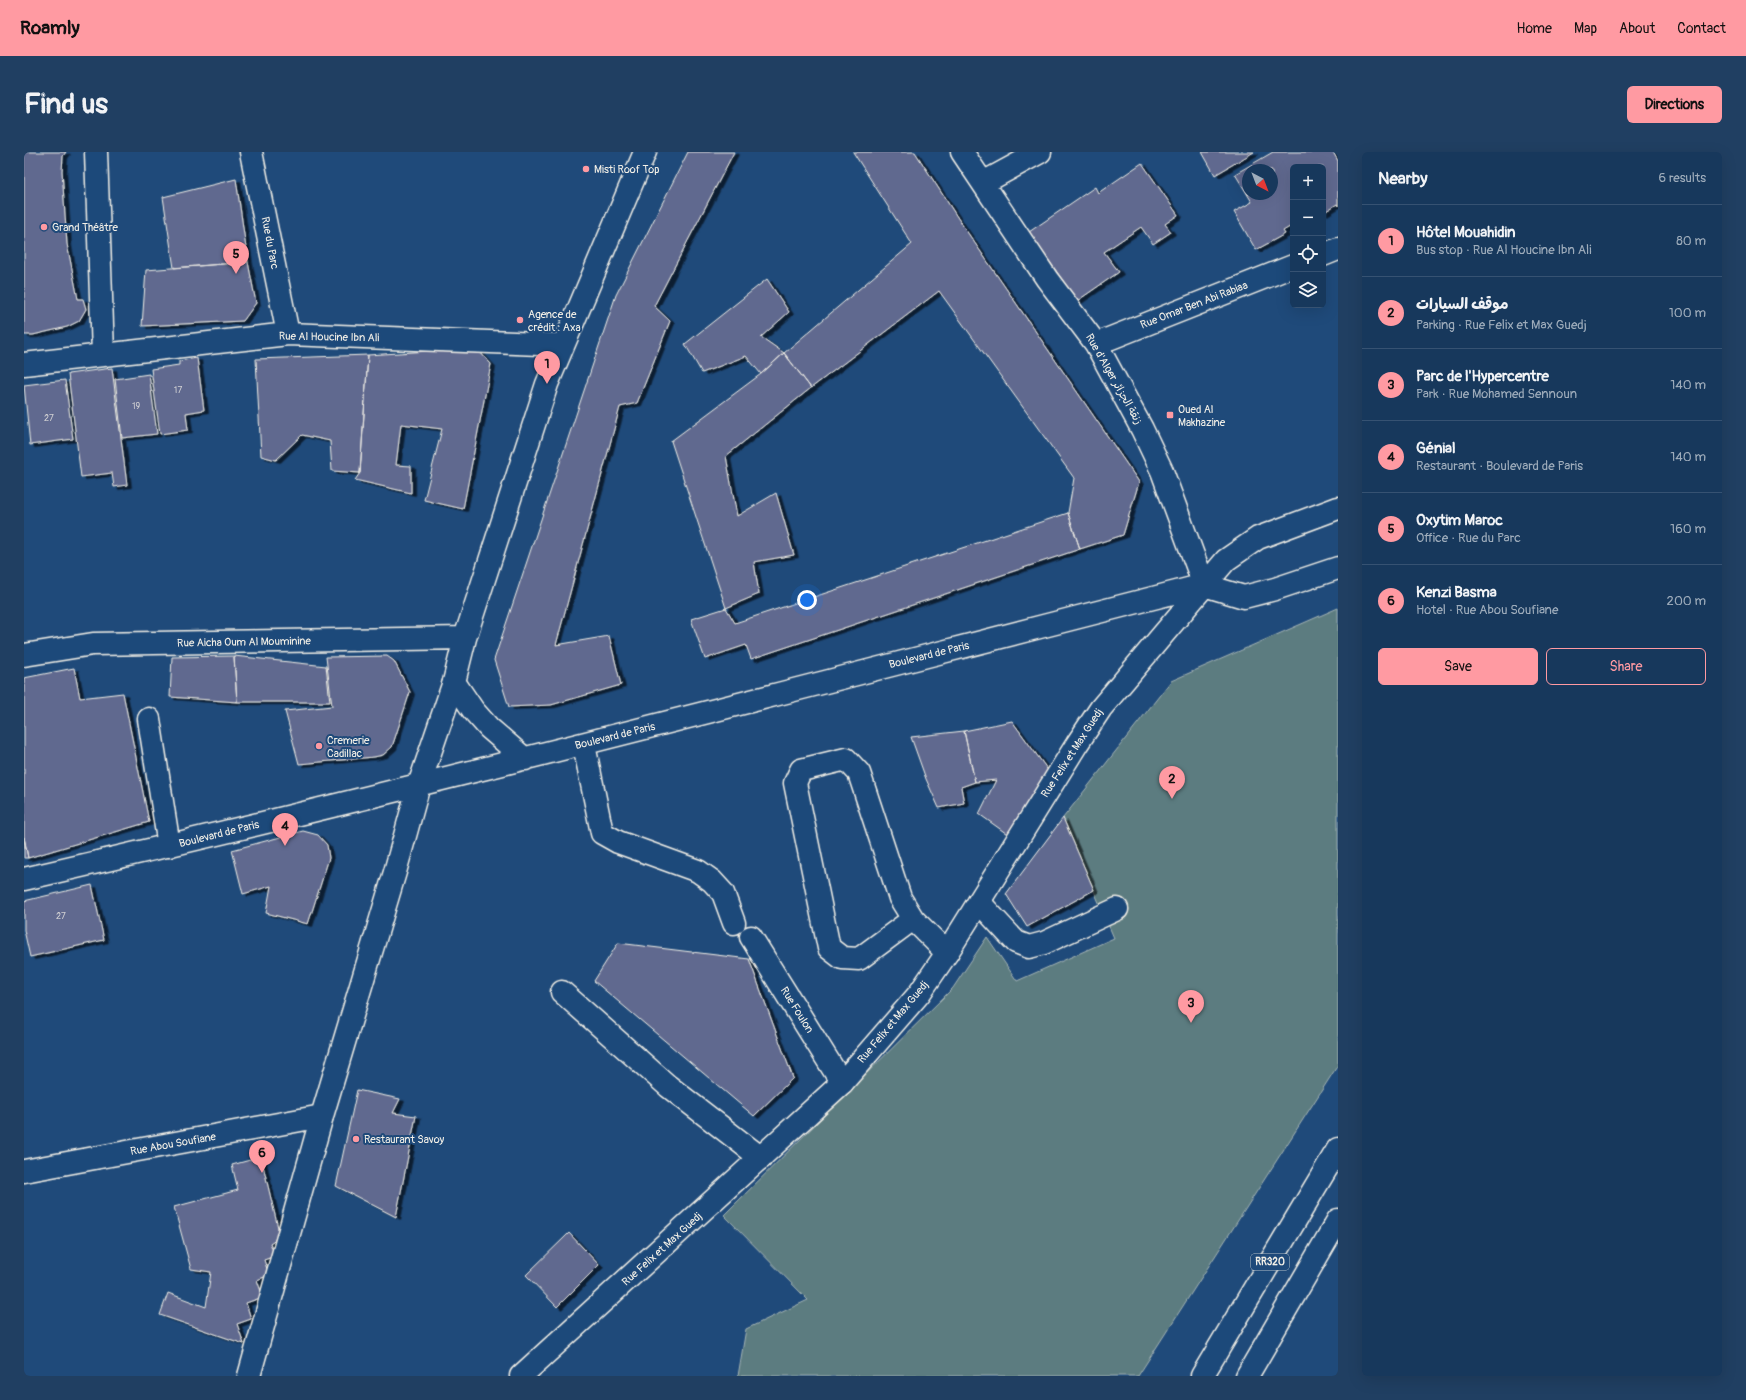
<!DOCTYPE html>
<html lang="en">
<head>
<meta charset="utf-8">
<style>
  body { margin:0; font-family:Pangolin,"Playpen Sans Arabic",sans-serif; background:#203f62; color:#f1f3f6 }
  .controls { position:absolute; right:12px; top:12px; display:grid; overflow:hidden; border-radius:6px; box-shadow:0 4px 16px #0002 }
  .controls button { width:36px; height:36px; display:grid; place-items:center; padding:0; border:0; border-bottom:1px solid #365272; background:#17385c; color:#f1f3f6; font:20px sans-serif }
  .compass { position:absolute; left:1218px; top:12px; width:36px; height:36px; border-radius:50%; background:#17385c; box-shadow:0 4px 16px #0002; rotate:138deg }
  .you { position:absolute; left:783px; top:448px; width:14px; height:14px; margin:-10px; border:3px solid #fff; border-radius:50%; background:#1a73e8; box-shadow:0 0 0 6px #1a73e833 }
  .badge { display:grid; place-items:center; width:26px; height:26px; border-radius:50%; background:#ff9aa2; color:#111; font-size:13px; font-weight:700 }
  .pin { position:absolute; translate:-50% -33px; filter:drop-shadow(0 1px 2px #0008) }
  .pin::after { content:''; position:absolute; top:21px; width:14px; height:12px; background:inherit; clip-path:polygon(0 0,100% 0,50% 100%) }
  .list { margin:0; padding:0; list-style:none }
  h2 { display:flex; justify-content:space-between; align-items:center; height:52px; margin:0; padding:0 16px; font-size:17px }
  h2 small { font-size:13px; font-weight:400; color:#9eacbb }
  .list li { display:grid; grid-template-columns:26px 1fr auto; gap:12px; align-items:center; box-sizing:border-box; height:72px; padding:0 16px; border-top:1px solid #365272 }
  .list b { display:block; font-size:15px; white-space:nowrap }
  .list p { margin:0; font-size:13px; white-space:nowrap; color:#9eacbb }
  .list em { font-size:13px; font-style:normal; color:#9eacbb }
  .actions { display:flex; gap:8px; padding:12px 16px }
  .actions a { flex:1; padding:9px 0; border:1px solid #ff9aa2; border-radius:6px; text-align:center; font-size:14px; color:#ff9aa2 }
  .actions .main { background:#ff9aa2; color:#111 }
  .icon { flex:none; width:22px; height:22px; fill:none; stroke:currentColor; stroke-width:2; stroke-linecap:round; stroke-linejoin:round }
  .map { position:relative; flex:none; width:1314px; height:1224px; overflow:hidden; border-radius:6px }
  header { display:flex; align-items:center; gap:24px; box-sizing:border-box; height:56px; padding:0 20px; background:#ff9aa2; color:#111 }
  header strong { font-size:19px }
  nav { display:flex; gap:22px; margin-inline-start:auto; font-size:14px }
  .intro { display:flex; align-items:center; justify-content:space-between; box-sizing:border-box; height:96px; padding:0 24px }
  h1 { margin:0; font-size:28px }
  .button { padding:10px 18px; border-radius:6px; background:#ff9aa2; color:#111; font-size:14px; font-weight:700 }
  main { display:flex; gap:24px; padding:0 24px }
  aside { flex:1; background:#17385c; border-radius:6px; box-shadow:0 4px 16px #0002 }
  .map>svg:first-child { display:block }
  .green { fill:#5b7b80; stroke:#a8b6b4 }
  .building { fill:#60698f; stroke:#f4f1e8; fill-rule:evenodd; filter:url(#shadow) }
  .lines { fill:none; stroke-linecap:round; stroke-linejoin:round }
  .minor-casing { stroke:#f4f1e8; stroke-width:25 }
  .major-casing { stroke:#f4f1e8; stroke-width:25 }
  .minor { stroke:#1f4a7a; stroke-width:22 }
  .major { stroke:#1f4a7a; stroke-width:22 }
  .poi-dot { fill:#ff9aa2; stroke:#1f4a7a; stroke-width:1.5 }
  .labels { text-anchor:middle; dominant-baseline:central; stroke-width:4; stroke-linejoin:round; paint-order:stroke }
  .number-label { font-size:9px; fill:#cfcfd2 }
  .shield { fill:#1f4a7a; stroke:#b4bfc7; stroke-width:1 }
  .shield-label { font-size:10px; font-weight:bold; fill:#f4f1e8 }
  .poi-label { font-size:11px; fill:#f4f1e8; stroke:#1f4a7a; text-anchor:start }
  .street-label { font-size:11px; fill:#f4f1e8; stroke:#1f4a7a }
</style>
</head>
<body>
<header>
<strong>Roamly</strong>
<nav><a>Home</a><a>Map</a><a>About</a><a>Contact</a></nav>
</header>
<div class="intro"><h1>Find us</h1><a class="button">Directions</a></div>
<main>
<div class="map">
<svg width="1314" height="1224" viewBox="0 0 1314 1224">
  <defs>
    <filter id="shadow"><feDropShadow dx="4.5" dy="2.5" stdDeviation="0" flood-color="#0009"/></filter>
  </defs>
  <rect width="100%" height="100%" fill="#1f4a7a"/>
  <filter id="ink" filterUnits="userSpaceOnUse"><feTurbulence type="fractalNoise" baseFrequency=".025" numOctaves="2"/><feDisplacementMap in="SourceGraphic" scale="8" xChannelSelector="R" yChannelSelector="G"/><feConvolveMatrix kernelMatrix="1 2 1 2 8 2 1 2 1" color-interpolation-filters="sRGB"/></filter>
  <g filter="url(#ink)">
    <path class="green" d="M1314 456V913L1114 1224H714L722 1177 784 1148 700 1063 929 836 963 785 993 829 1090 786 1039 666 1147 529Z"/>
    <path class="building" d="M0 0H42L39 4 38 19 43 92 54 147H59L62 157 55 169 43 175 9 183H0Z
      M664 0H710L630 154 646 169 613 251 596 255 532 493 585 484 597 533 527 553 485 555 470 508 592 143Z
      M829 0H891L937 71 1115 330 1099 383 1056 397 1044 361 1050 326 915 139 787 236 760 201 888 92Z
      M1178 0H1230L1191 23Z
      M1249 0H1309L1314 9V54L1313 52 1299 61V15H1269V73L1259 79 1261 82 1232 98 1210 60 1228 50 1211 22ZM1224 18H1248V42H1224Z
      M1118 11 1154 63 1141 72 1147 80 1129 92 1117 75 1080 100 1095 120 1053 149 1005 80 1071 35 1074 41Z
      M212 27 224 110 150 116 139 45Z
      M224 110 232 151 219 169 118 174 122 118Z
      M743 127 765 160 737 185 760 201 737 222 722 204 678 221 661 192Z
      M452 196 467 212 439 357 400 348 418 277 377 272 372 313 387 314V341L331 328 336 321 344 203Z
      M760 201 787 236 702 304 713 364 752 341 770 403 730 410 735 442 702 456 647 289 737 222Z
      M344 203 336 321 308 319 306 289 278 283 252 308 237 304 232 207Z
      M173 206 180 258 162 261 164 278 136 282 127 217 155 213V209Z
      M88 216 103 333 90 335 88 321 57 325 44 222Z
      M125 222 133 282 98 286 91 227Z
      M41 228 49 287 6 293 0 233Z
      M1044 361 1056 397 727 507 722 493 681 507 667 467 702 456 711 471Z
      M210 504 302 514 306 550H213Z
      M210 504 213 550 146 545 148 505Z
      M363 504 370 509 386 540 368 595 359 603 350 605 275 612 261 559 308 554 302 505Z
      M50 516 56 546 99 541 125 670 4 706 0 685V526Z
      M988 569 1026 621 986 684 955 662 972 628 951 630 940 579Z
      M940 579 951 630 937 635 940 651 915 656 902 627 887 585Z
      M1039 666 1070 738 1003 775 982 742Z
      M279 679 294 683 303 693 305 706 284 772 242 761 247 734 219 742 208 698Z
      M0 685 4 706H0Z
      M68 733 80 788 6 805 0 778V749Z
      M594 791 725 807 769 926 730 964 570 829Z
      M333 938 376 947 369 961 392 964 372 1065 312 1034Z
      M237 1005 256 1084 246 1091 251 1104 240 1108 245 1123 233 1128 239 1145 222 1151 227 1167 213 1172 220 1192 136 1163 144 1141 182 1155 187 1120 167 1117 150 1055 214 1038 208 1013Z
      M545 1081 575 1113 533 1155 502 1123Z"/>
    <g class="lines">
      <defs>
        <path id="minor" d="M72 0 79 202
          M227 0 264 182
          M938 0 1023 127 1072 192 1118 277 1138 319 1180 433
          M959 31 1016 0
          M1299 103 1314 97
          M1072 192 1269 114
          M0 212 264 182 539 193
          M0 503 69 492 441 486
          M125 567 145 694
          M560 593 578 681 594 690 674 719 688 729 699 741 710 771
          M395 633 430 530 441 486 523 232 621 0
          M955 750 992 790 1005 795 1020 791 1093 757
          M889 767 835 807 818 806 805 796 771 631 777 618 822 607 835 621 876 746 889 767 923 801
          M727 785 818 931
          M538 840 644 934 737 1006
          M0 1019 298 964"/>
        <path id="major" d="M430 530 449 558 465 576 501 607
          M0 727C395 637 787 533 1180 433L1220 445 1251 437 1314 416
          M225 1224 298 964 371 720 395 633
          M497 1224 818 931 895 842 923 801 1053 592 1077 556 1202 408 1234 386 1314 356
          M1178 1224 1314 997
          M1223 1224 1314 1068"/>
      </defs>
      <use href="#minor" class="minor-casing"/>
      <use href="#major" class="major-casing"/>
      <use href="#minor" class="minor"/>
      <use href="#major" class="major"/>
    </g>
  </g>
  <g class="poi-dot">
    <circle cx="562" cy="17" r="4"/>
    <circle cx="20" cy="75" r="4"/>
    <circle cx="496" cy="168" r="4"/>
    <rect x="1142" y="259" width="8" height="8" rx="2"/>
    <circle cx="295" cy="594" r="4"/>
    <circle cx="332" cy="987" r="4"/>
  </g>
  <g class="labels">
    <g class="number-label">
      <text x="154" y="238">17</text>
      <text x="112" y="254">19</text>
      <text x="25" y="266">27</text>
      <text x="37" y="764">27</text>
    </g>
    <rect class="shield" x="1227" y="1102" width="38" height="16" rx="3"/>
    <g class="shield-label">
      <text x="1246" y="1110">RR320</text>
    </g>
    <g class="poi-label">
      <text x="570" y="17">Misti Roof Top</text>
      <text x="28" y="75">Grand Théâtre</text>
      <text x="504" y="162">Agence de<tspan x="504" dy="13">crédit : Axa</tspan></text>
      <text x="1154" y="257">Oued Al<tspan x="1154" dy="13">Makhazine</tspan></text>
      <text x="303" y="588">Cremerie<tspan x="303" dy="13">Cadillac</tspan></text>
      <text x="340" y="987">Restaurant Savoy</text>
    </g>
    <g class="street-label">
      <text transform="translate(246 91) rotate(79)">Rue du Parc</text>
      <text transform="translate(1170 153) rotate(-21)">Rue Omar Ben Abi Rabiaa</text>
      <text transform="translate(305 185) rotate(1)">Rue Al Houcine Ibn Ali</text>
      <text transform="translate(1090 227) rotate(60)">Rue d'Alger زنقة الجزائر</text>
      <text transform="translate(220 490) rotate(-1)">Rue Aicha Oum Al Mouminine</text>
      <text transform="translate(905 503) rotate(-14)">Boulevard de Paris</text>
      <text transform="translate(591 584) rotate(-14)">Boulevard de Paris</text>
      <text transform="translate(1048 601) rotate(-57)">Rue Felix et Max Guedj</text>
      <text transform="translate(195 682) rotate(-14)">Boulevard de Paris</text>
      <text transform="translate(773 858) rotate(58)">Rue Foulon</text>
      <text transform="translate(869 870) rotate(-50)">Rue Felix et Max Guedj</text>
      <text transform="translate(149 992) rotate(-10)">Rue Abou Soufiane</text>
      <text transform="translate(638 1097) rotate(-42)">Rue Felix et Max Guedj</text>
    </g>
  </g>
</svg>
<div class="controls">
<button>+</button>
<button>−</button>
<button><svg class="icon" aria-label="locate" viewBox="0 0 24 24"><circle cx="12" cy="12" r="6"/><path d="M12 2v4M12 18v4M2 12h4M18 12h4"/></svg></button>
<button><svg class="icon" aria-label="layers" viewBox="0 0 24 24"><path d="M12 4l9 5-9 5-9-5zM3 14l9 5 9-5"/></svg></button>
</div>
<svg class="compass" viewBox="-18 -18 36 36"><path d="M0-13l5 13h-10z" fill="#e53935"/><path d="M0 13l5-13h-10z" fill="#9eacbb"/></svg>
<div class="you"></div>
<div class="pin badge" style="left:523px;top:232px">1</div>
<div class="pin badge" style="left:1148px;top:647px">2</div>
<div class="pin badge" style="left:1167px;top:871px">3</div>
<div class="pin badge" style="left:261px;top:694px">4</div>
<div class="pin badge" style="left:212px;top:122px">5</div>
<div class="pin badge" style="left:238px;top:1021px">6</div>
</div>
<aside>
<h2>Nearby<small>6 results</small></h2>
<ul class="list">
<li><span class="badge">1</span><div><b>Hôtel Mouahidin</b><p>Bus stop · Rue Al Houcine Ibn Ali</p></div><em>80 m</em></li>
<li><span class="badge">2</span><div><b>موقف السيارات</b><p>Parking · Rue Felix et Max Guedj</p></div><em>100 m</em></li>
<li><span class="badge">3</span><div><b>Parc de l'Hypercentre</b><p>Park · Rue Mohamed Sennoun</p></div><em>140 m</em></li>
<li><span class="badge">4</span><div><b>Génial</b><p>Restaurant · Boulevard de Paris</p></div><em>140 m</em></li>
<li><span class="badge">5</span><div><b>Oxytim Maroc</b><p>Office · Rue du Parc</p></div><em>160 m</em></li>
<li><span class="badge">6</span><div><b>Kenzi Basma</b><p>Hotel · Rue Abou Soufiane</p></div><em>200 m</em></li>
</ul>
<div class="actions"><a class="main">Save</a><a>Share</a></div>
</aside>
</main>
</body>
</html>
